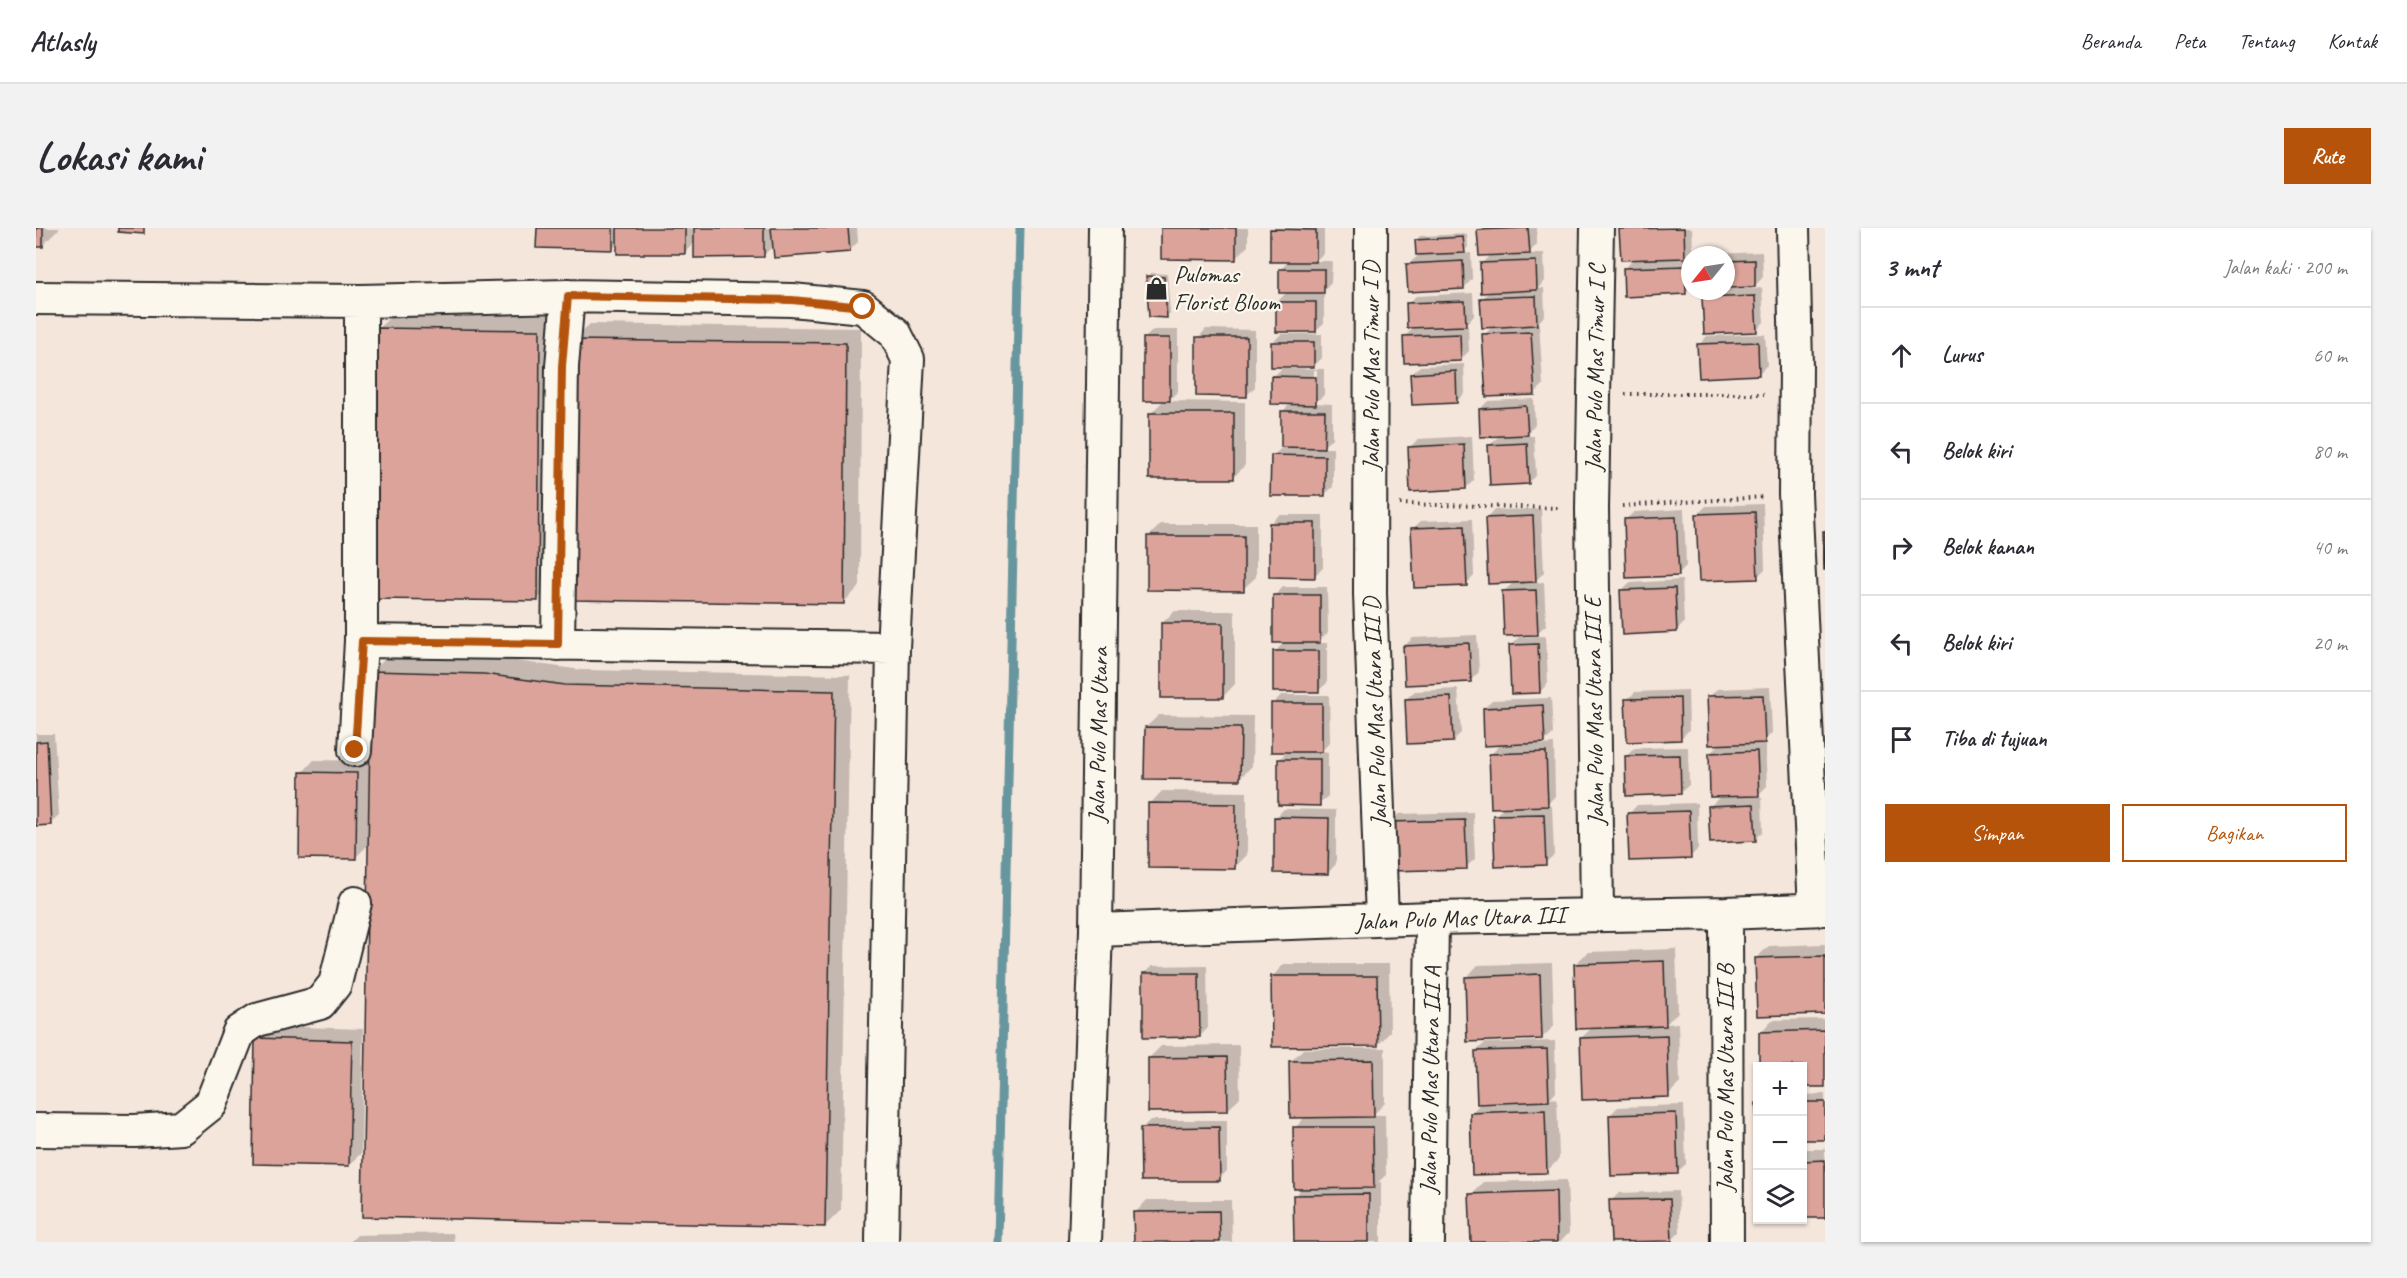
<!DOCTYPE html>
<html lang="id">
<head>
<meta charset="utf-8">
<style>
  body { margin:0; font-family:Caveat,sans-serif; background:#f2f2f3; color:#2b2b33 }
  .controls { position:absolute; right:18px; bottom:18px; display:grid; overflow:hidden; border-radius:0px; box-shadow:0 2px 4px #0004 }
  .controls button { width:54px; height:54px; display:grid; place-items:center; padding:0; border:0; border-bottom:2px solid #e1e1e2; background:#fff; color:#2b2b33; font:30px sans-serif }
  .compass { position:absolute; left:1645px; top:18px; width:54px; height:54px; border-radius:50%; background:#fff; box-shadow:0 2px 4px #0004; rotate:240deg }
  .stop { position:absolute; width:18px; height:18px; margin:-14px; border:4px solid #b45309; border-radius:50%; background:#fff }
  .stop.end { background:#b45309; border-color:#fff; box-shadow:0 2px 6px #0008 }
  .list { margin:0; padding:0; list-style:none }
  h2 { display:flex; justify-content:space-between; align-items:center; height:78px; margin:0; padding:0 24px; font-size:26px }
  h2 small { font-size:20px; font-weight:400; color:#7c7c81 }
  .list li { display:grid; grid-template-columns:39px 1fr auto; gap:18px; align-items:center; box-sizing:border-box; height:96px; padding:0 24px; border-top:2px solid #e1e1e2 }
  .list b { display:block; font-size:22px; white-space:nowrap }
  .list em { font-size:20px; font-style:normal; color:#7c7c81 }
  .actions { display:flex; gap:12px; padding:18px 24px }
  .actions a { flex:1; padding:14px 0; border:2px solid #b45309; border-radius:0px; text-align:center; font-size:21px; color:#b45309 }
  .actions .main { background:#b45309; color:#fff }
  .icon { flex:none; width:33px; height:33px; fill:none; stroke:currentColor; stroke-width:2; stroke-linecap:round; stroke-linejoin:round }
  .map { position:relative; flex:none; width:1789px; height:1014px; overflow:hidden; border-radius:0px }
  header { display:flex; align-items:center; gap:36px; box-sizing:border-box; height:84px; padding:0 30px; background:#fff; border-bottom:2px solid #e1e1e2 }
  header strong { font-size:28px }
  nav { display:flex; gap:33px; margin-inline-start:auto; font-size:21px }
  .intro { display:flex; align-items:center; justify-content:space-between; box-sizing:border-box; height:144px; padding:0 36px }
  h1 { margin:0; font-size:42px }
  .button { padding:15px 27px; border-radius:0px; background:#b45309; color:#fff; font-size:21px; font-weight:700 }
  main { display:flex; gap:36px; padding:0 36px }
  aside { flex:1; background:#fff; border-radius:0px; box-shadow:0 2px 4px #0004 }
  .map>svg:first-child { display:block }
  .shadow { fill:#0003; fill-rule:evenodd }
  .lines { fill:none; stroke-linecap:round; stroke-linejoin:round }
  .stream { stroke:#67969e; stroke-width:9 }
  .building { fill:#dca39a; stroke:#2b2b2b; stroke-width:1.5 }
  .minor-casing { stroke:#2b2b2b; stroke-width:36 }
  .path { stroke:#2b2b2b; stroke-width:4; stroke-dasharray:1.5 4.5; stroke-linecap:butt }
  .minor { stroke:#fbf7ec; stroke-width:32 }
  .route { stroke:#b45309; stroke-width:8 }
  .labels { text-anchor:middle; dominant-baseline:central; stroke-width:4.5; stroke-linejoin:round; paint-order:stroke }
  .poi-label { font-size:24px; fill:#2b2b2b; stroke:#fbf7ec; text-anchor:start }
  .street-label { font-size:24px; fill:#2b2b2b; stroke:#fbf7ec }
</style>
</head>
<body>
<header>
<strong>Atlasly</strong>
<nav><a>Beranda</a><a>Peta</a><a>Tentang</a><a>Kontak</a></nav>
</header>
<div class="intro"><h1>Lokasi kami</h1><a class="button">Rute</a></div>
<main>
<div class="map">
<svg width="1789" height="1014" viewBox="0 0 1789 1014">
  <rect width="100%" height="100%" fill="#f5e6dc"/>
  <filter id="ink" filterUnits="userSpaceOnUse"><feTurbulence type="fractalNoise" baseFrequency=".0167" numOctaves="2"/><feDisplacementMap in="SourceGraphic" scale="12" xChannelSelector="R" yChannelSelector="G"/><feConvolveMatrix kernelMatrix="1 2 1 2 8 2 1 2 1" color-interpolation-filters="sRGB"/></filter>
  <g filter="url(#ink)">
    <path class="shadow" d="M0 0H24L6 18H0Z
      M502 0H657V6H660V0H821L822 14 813 23 738 17 728 27 660 13 649 24 583 14 576 21Z
      M1127 0H1212V18L1200 30Z
      M1237 0H1288V25L1279 33H1296L1295 55 1285 66H1288V95L1279 103 1241 74 1252 63 1245 41 1253 33 1236 2Z
      M1445 0H1501V16L1492 26 1508 25 1509 53 1501 61 1508 60 1509 87 1500 97 1503 96 1507 157 1498 166 1448 107 1457 98 1446 71 1454 63 1445 36 1455 26 1443 2Z
      M1586 0H1656L1657 20 1646 30H1654V60L1650 65 1588 41 1599 30Z
      M1431 6 1432 19 1425 26 1435 25 1436 51 1428 60 1372 36 1382 28 1380 12 1384 8Z
      M1726 24 1727 49 1716 61 1726 60 1728 94 1720 102 1667 71 1675 63H1690V27L1679 26Z
      M1115 45 1131 46 1134 85 1131 88 1112 49Z
      M1437 65 1438 88 1427 98H1432L1433 123 1425 131 1368 109 1379 98 1371 76 1380 68Z
      M358 85 519 87 518 355 502 371 342 101Z
      M554 96 825 100 824 358 808 374 538 112Z
      M1170 101 1219 102V159L1211 167 1162 110Z
      M1117 102H1142V163L1132 173 1209 174V237L1197 250 1115 185 1129 171 1109 110Z
      M1245 106H1286V130L1278 138 1236 115Z
      M1729 106 1731 137 1723 145 1663 117 1671 108Z
      M1428 136 1429 165 1421 173 1376 146 1384 138Z
      M1246 140 1288 141V167L1279 175 1296 176V210L1286 220H1297V259L1288 267 1236 228 1247 219V183L1255 175 1237 149ZM1278 142H1281V169H1278Z
      M1498 171 1499 197 1488 208H1498L1500 247 1492 255 1453 218 1464 207 1444 181 1452 173Z
      M1436 208 1438 252 1430 260 1374 219 1382 211Z
      M1727 276 1729 341 1721 349 1662 286 1670 278Z
      M1505 281 1508 344 1498 355 1508 354 1510 397 1501 405 1467 364 1478 354 1450 291 1458 282Z
      M1648 281 1650 338 1642 346 1589 292 1598 284Z
      M1243 287H1287V340L1278 348 1235 295Z
      M1436 291 1438 348 1430 356 1376 301 1385 293Z
      M1125 296H1220V349L1207 361 1113 308Z
      M1646 352 1648 395 1640 403 1585 363 1593 355Z
      M1247 359H1291L1292 405 1281 415H1291V455L1282 463 1239 424 1249 413 1239 367Z
      M1139 383H1199V456L1187 469 1126 395Z
      M1441 407 1443 444 1435 452 1368 418 1377 410Z
      M1510 408 1512 455 1504 464 1474 418 1483 409Z
      M352 428 465 431 546 442 814 447 805 982 789 998 334 615 319 630 266 545 278 532 335 533 336 444Z
      M1734 459 1736 505 1726 515H1729L1731 558 1720 569H1726L1727 603 1719 612 1674 578 1685 568 1674 525 1685 515 1673 469 1681 461Z
      M1422 461 1425 505 1416 513 1370 471 1379 463Z
      M1652 462 1653 502 1645 510 1591 472 1599 464Z
      M1245 467H1293L1294 514 1285 524H1292V568L1283 576 1243 532 1252 522 1237 476Z
      M1515 470 1517 506 1505 517 1518 516 1519 568 1510 578H1516L1518 627 1509 635 1459 588 1469 578 1455 526 1465 516 1448 480 1456 472Z
      M1123 487 1217 488 1216 538 1204 550 1110 499Z
      M0 506H18L23 587 14 595 0 596Z
      M1652 519 1653 557 1644 565 1590 528 1599 520Z
      M1126 563 1211 564V627L1199 639 1114 576Z
      M1661 575 1662 621 1654 629 1593 586 1601 577Z
      M1248 581 1300 582V636L1292 645 1240 589Z
      M1437 584 1439 631 1430 639 1355 595 1363 586Z
      M1789 716V785L1720 730 1733 718Z
      M1640 721 1642 784 1630 796 1642 795 1644 855 1632 867 1545 810 1557 799 1539 736 1552 724Z
      M1516 735 1518 798 1506 810 1430 750 1442 737Z
      M1248 736H1353L1354 804 1342 817 1236 749Z
      M1171 737 1172 800 1164 808 1108 746 1116 738Z
      M1789 791V857L1766 838H1725L1724 805 1736 792Z
      M233 798 327 801 325 925 313 937 221 811Z
      M1519 813 1520 864 1514 871 1521 870 1523 931 1511 943 1435 885 1446 874 1440 823 1449 815Z
      M1203 817 1204 869 1192 882 1113 830 1125 818Z
      M1349 820V875L1337 887H1349L1350 947 1342 954H1345V1014H1259V968L1267 959 1259 900 1270 888 1255 833 1267 821Z
      M1789 866V910L1766 911V867Z
      M1648 877 1650 936 1641 944 1574 887 1582 879Z
      M1114 892H1191V943L1183 951 1105 901Z
      M1766 921H1789V988L1766 989Z
      M1531 952 1533 1005 1524 1014H1436L1435 967 1447 954Z
      M1642 963 1644 1004 1636 1012 1576 1014 1575 973 1583 965Z
      M1111 972H1195L1196 1014H1099V985Z
      M417 1005 418 1014H314L321 1007Z"/>
    <g class="lines">
      <path class="stream" d="M962 1014 984 0"/>
    </g>
    <path class="building" d="M0 0H7V19H0Z
      M82 0H108V6L82 4Z
      M501 0H577V22L500 20Z
      M581 0H649V26H581Z
      M658 0H728V29L658 30Z
      M735 0H812L814 24 738 30Z
      M1125 0H1200V32L1125 31Z
      M1492 0 1494 26 1443 28 1441 2Z
      M1648 0 1649 30 1585 32 1583 1Z
      M1234 1 1280 2V34H1234Z
      M1427 9 1429 25 1380 27 1379 12Z
      M1719 32V59L1690 60V33Z
      M1427 33 1428 61 1372 64 1370 36Z
      M1500 33 1501 62 1445 65 1444 35Z
      M1649 38 1650 66 1588 69 1587 40Z
      M1243 41H1288V65H1243Z
      M1110 48 1128 49 1131 90 1113 89Z
      M1500 68 1501 97 1446 100 1444 70Z
      M1719 68 1721 104 1668 106 1666 70Z
      M1429 73 1430 98 1371 100 1370 75Z
      M1240 74H1280V104H1240Z
      M341 100 504 102 502 373 339 371Z
      M1495 104 1499 167 1450 169 1446 106Z
      M1424 106 1425 133 1368 135 1367 108Z
      M1160 109H1211V169L1160 168Z
      M1107 110H1134V173H1107Z
      M536 112 810 115 808 376 535 372Z
      M1235 114H1278V139H1235Z
      M1722 114 1723 147 1663 150 1661 116Z
      M1420 143 1421 175 1376 177 1374 146Z
      M1235 148 1280 149V177L1235 176Z
      M1490 178 1492 207 1444 209 1443 181Z
      M1245 183H1289L1288 220 1245 219Z
      M1113 185H1198V251H1113Z
      M1491 215 1493 256 1454 258 1452 217Z
      M1428 216 1430 261 1374 264 1372 219Z
      M1235 227 1289 228V268H1234Z
      M1719 284 1722 351 1663 353 1660 286Z
      M1497 288 1500 354 1452 356 1449 290Z
      M1640 289 1643 348 1590 350 1588 291Z
      M1233 295H1279V350L1233 349Z
      M1428 298 1431 358 1378 360 1375 300Z
      M1787 303H1789V342H1788Z
      M1111 308H1208V363L1111 362Z
      M1639 360 1641 404 1586 407 1584 362Z
      M1500 362 1502 407 1468 408 1466 363Z
      M1237 367H1284V415H1237Z
      M1125 395H1187V470H1125Z
      M1433 415 1435 454 1369 457 1367 418Z
      M1502 416 1504 465 1475 466 1473 417Z
      M1237 423H1283V464H1237Z
      M335 443 448 446 529 457 798 463 789 999 326 989Z
      M1727 467 1729 515 1673 517 1671 468Z
      M1415 469 1417 514 1371 516 1369 471Z
      M1644 470 1645 512 1591 514 1589 471Z
      M1235 475H1286V524H1235Z
      M1507 477 1509 515 1448 518 1447 480Z
      M1109 499 1205 500 1204 552 1108 551Z
      M11 513 15 597 0 598V514Z
      M1721 523 1723 568 1674 569 1673 525Z
      M1510 524 1512 578 1455 580 1453 526Z
      M1644 527 1645 566 1590 568 1589 528Z
      M1242 531H1284V578L1242 577Z
      M264 544 321 545 320 631 263 630Z
      M1112 575 1200 576 1199 641 1112 640Z
      M1718 576 1720 613 1674 615 1672 578Z
      M1653 583 1655 631 1593 633 1591 585Z
      M1508 586 1510 637 1459 639 1457 587Z
      M1238 589 1293 590 1292 646 1238 645Z
      M1429 592 1431 641 1355 643 1353 594Z
      M1789 728V786L1721 788 1719 730Z
      M1628 733 1630 798 1540 801 1538 736Z
      M1107 745H1163L1164 809 1107 810Z
      M1504 746 1506 811 1431 814 1429 749Z
      M1235 748H1341L1342 818 1236 819Z
      M1789 802V859H1766V838H1723V804Z
      M1631 807 1633 869 1546 872 1544 810Z
      M219 810 316 813 313 938 217 936Z
      M1511 821 1513 873 1441 876 1439 823Z
      M1191 829 1192 883 1112 884V830Z
      M1337 832 1338 889 1254 890 1253 833Z
      M1766 874H1789V912H1766Z
      M1720 875H1722V913H1721Z
      M1509 882 1511 945 1436 947 1434 885Z
      M1640 885 1642 946 1575 948 1573 887Z
      M1183 899 1184 953H1105L1104 900Z
      M1257 899H1337L1338 960 1258 961Z
      M1789 932V990H1766V933Z
      M1520 963 1521 1014H1435L1433 966Z
      M1333 966V1014H1258L1257 967Z
      M1634 971 1636 1013 1575 1014 1573 972Z
      M1183 983 1184 1014H1098L1097 984Z"/>
    <g class="lines">
      <defs>
        <path id="minor" d="M1335 0 1334 366 1346 691
          M1757 0 1760 138 1759 266 1779 681
          M0 70 325 73 532 68 756 72 827 79 859 105 872 131 857 420 846 1013
          M325 413 857 420
          M522 416 526 138 532 68
          M319 522 325 413V73
          M1690 685 1691 1014
          M1561 686 1556 280 1561 0
          M1060 702 1396 690 1690 685 1789 681
          M0 902 99 903 145 900 175 876 203 804 221 792 284 775 299 756 319 675
          M1049 1014 1060 702 1069 0
          M1392 1014 1396 690"/>
      </defs>
      <use href="#minor" class="minor-casing"/>
      <path class="path" d="M1589 166H1728
        M1364 276 1524 280
        M1586 278 1728 269"/>
      <use href="#minor" class="minor"/>
    </g>
  </g>
  <g class="lines" filter="url(#ink)">
    <path class="route" d="M319 522 326 413 522 416 526 138 532 68 756 72 827 79"/>
  </g>
  <defs>
    <symbol id="shop-bare" viewBox="-9 -9 18 18"><path d="M-5-2.5h2.3a2.7 3.5 0 0 1 5.4 0H5L5.5 6h-11ZM-1.5-2.5h3a1.5 2.3 0 0 0-3 0Z" fill="#2b2b2b" stroke="#fbf7ec" stroke-width="2.5" paint-order="stroke"/></symbol>
  </defs>
  <g fill-rule="evenodd">
    <use href="#shop-bare" x="1104" y="44" width="33" height="33"/>
  </g>
  <g class="labels">
    <g class="poi-label">
      <text x="1138" y="46">Pulomas<tspan x="1138" dy="28">Florist Bloom</tspan></text>
    </g>
    <g class="street-label">
      <text transform="translate(1335 138) rotate(-90)">Jalan Pulo Mas Timur I D</text>
      <text transform="translate(1559 140) rotate(-89)">Jalan Pulo Mas Timur I C</text>
      <text transform="translate(1558 483) rotate(-91)">Jalan Pulo Mas Utara III E</text>
      <text transform="translate(1339 484) rotate(-92)">Jalan Pulo Mas Utara III D</text>
      <text transform="translate(1062 507) rotate(-89)">Jalan Pulo Mas Utara</text>
      <text transform="translate(1424 690) rotate(-2)">Jalan Pulo Mas Utara III</text>
      <text transform="translate(1689 850) rotate(-90)">Jalan Pulo Mas Utara III B</text>
      <text transform="translate(1394 852) rotate(-89)">Jalan Pulo Mas Utara III A</text>
    </g>
  </g>
</svg>
<div class="controls">
<button>+</button>
<button>−</button>
<button><svg class="icon" aria-label="layers" viewBox="0 0 24 24"><path d="M12 4l9 5-9 5-9-5zM3 14l9 5 9-5"/></svg></button>
</div>
<svg class="compass" viewBox="-18 -18 36 36"><path d="M0-13l5 13h-10z" fill="#e53935"/><path d="M0 13l5-13h-10z" fill="#7c7c81"/></svg>
<div class="stop" style="left:827px;top:79px"></div>
<div class="stop end" style="left:319px;top:522px"></div>
</div>
<aside>
<h2>3 mnt<small>Jalan kaki · 200 m</small></h2>
<ul class="list">
<li><svg class="icon" aria-label="ahead" viewBox="0 0 24 24"><path d="M12 20V5M6 11l6-6 6 6"/></svg><div><b>Lurus</b></div><em>60 m</em></li>
<li><svg class="icon" aria-label="left" viewBox="0 0 24 24"><path d="M17 20v-9H6M10 6l-5 5 5 5"/></svg><div><b>Belok kiri</b></div><em>80 m</em></li>
<li><svg class="icon" aria-label="right" viewBox="0 0 24 24"><path d="M7 20v-9h11M14 6l5 5-5 5"/></svg><div><b>Belok kanan</b></div><em>40 m</em></li>
<li><svg class="icon" aria-label="left" viewBox="0 0 24 24"><path d="M17 20v-9H6M10 6l-5 5 5 5"/></svg><div><b>Belok kiri</b></div><em>20 m</em></li>
<li><svg class="icon" aria-label="arrive" viewBox="0 0 24 24"><path d="M6 21V4h12l-3 4 3 4H6"/></svg><div><b>Tiba di tujuan</b></div></li>
</ul>
<div class="actions"><a class="main">Simpan</a><a>Bagikan</a></div>
</aside>
</main>
</body>
</html>
